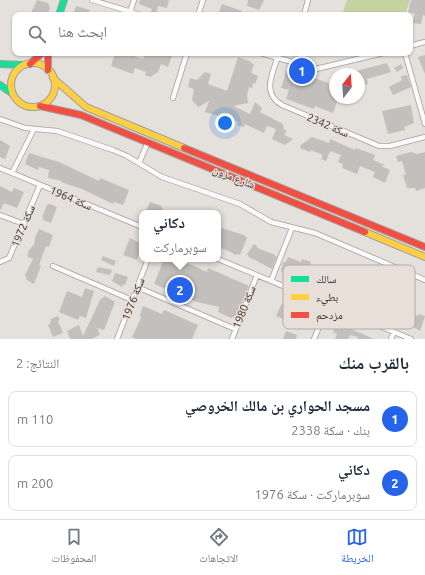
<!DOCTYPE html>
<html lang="ar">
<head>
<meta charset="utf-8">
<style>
  body { margin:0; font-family:Ubuntu,"Noto Naskh Arabic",sans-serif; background:#f6f6f7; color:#1f2937; direction:rtl }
  .compass { position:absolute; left:329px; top:68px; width:36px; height:36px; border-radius:50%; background:#fff; box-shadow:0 1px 3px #0004; rotate:17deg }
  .you { position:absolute; left:225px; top:123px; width:14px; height:14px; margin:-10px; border:3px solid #fff; border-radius:50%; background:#1a73e8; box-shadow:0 0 0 6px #1a73e833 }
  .badge { display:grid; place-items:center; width:26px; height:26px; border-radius:50%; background:#2563eb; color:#fff; font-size:13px; font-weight:700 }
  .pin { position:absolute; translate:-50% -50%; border:2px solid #fff; box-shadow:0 1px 4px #0006 }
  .popup { position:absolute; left:139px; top:210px; width:82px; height:52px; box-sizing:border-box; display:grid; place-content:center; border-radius:8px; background:#fff; filter:drop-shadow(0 1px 3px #0005); font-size:13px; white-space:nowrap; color:#747a83 }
  .popup b { font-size:15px; color:#1f2937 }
  .popup::after { content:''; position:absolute; left:50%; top:100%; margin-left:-8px; border:8px solid transparent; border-top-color:#fff }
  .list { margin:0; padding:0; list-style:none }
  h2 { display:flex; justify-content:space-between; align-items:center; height:52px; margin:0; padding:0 16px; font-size:17px }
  h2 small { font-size:13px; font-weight:400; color:#747a83 }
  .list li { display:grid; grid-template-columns:26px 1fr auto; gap:12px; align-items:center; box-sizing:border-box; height:56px; margin:0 8px 8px; padding:0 8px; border:1px solid #e0e1e3; border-radius:8px }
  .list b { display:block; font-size:15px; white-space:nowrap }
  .list p { margin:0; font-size:13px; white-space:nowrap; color:#747a83 }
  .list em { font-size:13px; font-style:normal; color:#747a83 }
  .icon { flex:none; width:22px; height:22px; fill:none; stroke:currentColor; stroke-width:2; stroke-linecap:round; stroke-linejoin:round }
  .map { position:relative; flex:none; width:425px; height:339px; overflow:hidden; direction:ltr }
  .search { position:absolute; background:#fff; box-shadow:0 1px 3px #0004; left:12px; right:12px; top:12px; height:44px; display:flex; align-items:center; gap:10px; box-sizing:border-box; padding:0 14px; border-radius:8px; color:#747a83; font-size:15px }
  .sheet { height:180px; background:#fff }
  nav { display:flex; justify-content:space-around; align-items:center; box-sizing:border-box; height:56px; border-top:1px solid #e0e1e3; background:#fff; font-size:11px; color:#747a83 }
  nav a { display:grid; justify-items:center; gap:2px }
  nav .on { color:#2563eb }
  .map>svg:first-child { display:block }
  .green { fill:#c4d3a0 }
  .building { fill:#c2bfbc }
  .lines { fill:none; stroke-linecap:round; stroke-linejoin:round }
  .street-casing { stroke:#a29f9c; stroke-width:6 }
  .fast-casing { stroke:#a29f9c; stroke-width:8 }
  .slow-casing { stroke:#a29f9c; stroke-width:8 }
  .jam-casing { stroke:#a29f9c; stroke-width:8 }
  .street { stroke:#fbfafa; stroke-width:4.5 }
  .fast { stroke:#16e098; stroke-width:6 }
  .slow { stroke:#ffcf43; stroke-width:6 }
  .jam { stroke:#f24e42; stroke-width:6 }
  .labels { text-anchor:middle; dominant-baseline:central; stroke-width:3; stroke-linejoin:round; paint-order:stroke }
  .street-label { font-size:11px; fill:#363330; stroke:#e8dfd8 }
  .key { fill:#e8dfd8; stroke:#b3aba6; stroke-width:1 }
  .key-label { font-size:11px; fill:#363330 }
</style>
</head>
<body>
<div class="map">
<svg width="425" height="339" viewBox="0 0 425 339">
  <rect width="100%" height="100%" fill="#e4e0dc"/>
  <path class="green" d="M347 0H410L405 15H342Z"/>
  <path class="building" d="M37 0 48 3 50 9 47 15H30Z
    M140 0H169L167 8 158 6 156 14 151 12 152 9 139 4Z
    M248 0H264L259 10 247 6Z
    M411 0H425V16L423 15 421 24 412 23 415 14 408 12Z
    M222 4 242 11 241 15H218Z
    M76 6 90 10 88 15H73Z
    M115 53H124L143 59 145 53H173L168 67 161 64 158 72 150 77 145 75 146 72 135 68 133 74 111 66Z
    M425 55V74L418 57Z
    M238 57 252 62 251 63 254 64 251 73 258 76 255 84 253 83 252 88 249 87 247 95 248 103 233 106 250 114 255 102 262 108 260 112 283 124 284 130 287 131 284 135 293 139 285 145 272 139 276 129 267 126 264 133 245 124 244 127 237 125 238 122 229 119 205 112 209 101 198 107 192 100 194 89 188 87 190 78 197 80 205 72 211 74 208 84 227 91Z
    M387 63 391 72 367 79 368 84 359 87V74H349L348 73Z
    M401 64 403 68 397 72 394 68Z
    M287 69 335 85V100L337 101 333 113 315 106 314 109 286 99 289 90 281 88Z
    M407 75 411 87 393 95 389 87 402 80 401 76Z
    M411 105 414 123 404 127 405 130 388 134 382 111Z
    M312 137 329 143 330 139 355 150 356 148 375 155 373 160 385 165 381 166 390 170 385 183 373 177 375 172 360 166 357 174 342 168 343 164 338 162 341 155 330 151 326 161 321 159 323 155 311 150 310 152 300 148 301 145Z
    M0 140 10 146 5 159 0 157Z
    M411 152 417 154 425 152V188L416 191 415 188H407L403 175H406L402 161 398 162 396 156Z
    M29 153 59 162 99 181 100 178 129 190 123 205 114 202 113 204 82 189 61 182 62 181 48 178 49 170 39 167 38 170 25 164Z
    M0 186 12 192 14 188 24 192 17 208 4 203 0 211Z
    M150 202 160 205 162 207V209L170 213H145Z
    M50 204 57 207 51 223 43 220 44 218 42 217 47 205Z
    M218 227 244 235 247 238 240 255 236 254 235 255 231 252 218 247Z
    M39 229 53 235 49 247 46 246 39 265 41 266 34 284 27 280 25 275 33 259 28 257V252L33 245 34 246 35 238Z
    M130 238 142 244 137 260 123 255Z
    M254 244 257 246V248L273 254 277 257 272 269 249 257 247 254Z
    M103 256 116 261 114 266 101 260Z
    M288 257 301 262 302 259 311 262 310 265 330 273 329 277 347 285 351 282 360 286 361 288 354 303 350 304 340 300 339 301 324 294V292L293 280 294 276 281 272 283 262H286Z
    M164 259H184L183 261 207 272 208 268 249 286 237 315 231 318 218 312 219 307 197 302 154 284Z
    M98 267 112 270 110 275 96 272Z
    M115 273 128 277 125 285 123 284 122 287 112 281Z
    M85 288 94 291 86 318 80 316 78 320 59 312 67 291 82 297Z
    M369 291 384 298 388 297 406 305 405 310 409 313 418 316 419 314 425 316 420 331 405 322 401 321 398 324 394 322 395 319 362 309Z
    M105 296 115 302 104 330 97 328 100 335 91 339H70L67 331 79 325 83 336 100 300Z
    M283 304 293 308 290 322 276 316 281 305Z
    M143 306 162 314 164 310 198 325 192 339H136L132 337 141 318 140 315Z
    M58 316 60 320 58 321 63 333 53 337 48 325 50 324 51 319Z
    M335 322 352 327 351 329 374 339H357L358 337 350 335 348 339H335L337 334 333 332Z
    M286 331 297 335 296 339H283Z"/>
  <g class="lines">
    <defs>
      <path id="street" d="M92 0 141 15
        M130 12 134 0
        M198 15 203 0
        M304 15 308 0
        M410 46 425 42
        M261 53 316 69 383 53
        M405 53 425 124
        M277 59C272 75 262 94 282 105L379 146H390L425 137
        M173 98 187 53
        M0 119 25 128 57 131 113 150 127 156 162 177 240 204 271 222 315 233 425 280
        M139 163 148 142
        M0 168 142 227
        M12 173 34 129
        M0 215 24 224
        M218 259 411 339
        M0 262 9 258 40 185
        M53 266 132 300
        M271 281 292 228
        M137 287 235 329
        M117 339 148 259
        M232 339 257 275
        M314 339 328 305
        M391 339 394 332"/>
      <path id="fast" d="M59 15 64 0
        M0 64 24 65
        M0 85 13 94"/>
      <path id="slow" d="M11 85a22 22 0 1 1 44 0a22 22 0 1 1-44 0Z
        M53 78 86 107 184 148
        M365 232 425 257"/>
      <path id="jam" d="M48 53V70
        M30 64 42 53
        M40 106 81 115 365 232
        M184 148 425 247"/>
    </defs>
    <use href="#street" class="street-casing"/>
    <use href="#fast" class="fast-casing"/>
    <use href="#slow" class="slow-casing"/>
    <use href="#jam" class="jam-casing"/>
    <use href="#street" class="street"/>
    <use href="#fast" class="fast"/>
    <use href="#slow" class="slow"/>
    <use href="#jam" class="jam"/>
  </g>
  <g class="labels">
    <g class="street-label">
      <text transform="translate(328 125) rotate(23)">سكة 2342</text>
      <text transform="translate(234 177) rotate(22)">شارع مزون</text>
      <text transform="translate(71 198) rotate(23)">سكة 1964</text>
      <text transform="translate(23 226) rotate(-67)">سكة 1972</text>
      <text transform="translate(133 299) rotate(-69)">سكة 1976</text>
      <text transform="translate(244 307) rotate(-68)">سكة 1980</text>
    </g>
  </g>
  <rect x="283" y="265" width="132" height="64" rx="6" class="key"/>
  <rect x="291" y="276" width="18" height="6" fill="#16e098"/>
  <rect x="291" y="294" width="18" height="6" fill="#ffcf43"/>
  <rect x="291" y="312" width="18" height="6" fill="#f24e42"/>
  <g class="key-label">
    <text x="316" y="283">سالك</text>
    <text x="316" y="301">بطيء</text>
    <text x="316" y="319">مزدحم</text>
  </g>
</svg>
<svg class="compass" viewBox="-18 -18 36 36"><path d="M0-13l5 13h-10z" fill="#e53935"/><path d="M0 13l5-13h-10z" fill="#747a83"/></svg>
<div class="you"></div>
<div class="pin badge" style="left:302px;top:71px">1</div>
<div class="pin badge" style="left:180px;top:290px">2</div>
<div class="popup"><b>دكاني</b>سوبرماركت</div>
<div class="search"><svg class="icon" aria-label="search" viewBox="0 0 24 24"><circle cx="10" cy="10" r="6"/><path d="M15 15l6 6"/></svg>ابحث هنا</div>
</div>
<section class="sheet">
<h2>بالقرب منك<small>النتائج: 2</small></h2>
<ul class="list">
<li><span class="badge">1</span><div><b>مسجد الحواري بن مالك الخروصي</b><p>بنك · سكة 2338</p></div><em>110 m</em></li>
<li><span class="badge">2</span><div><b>دكاني</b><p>سوبرماركت · سكة 1976</p></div><em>200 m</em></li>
</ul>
</section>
<nav>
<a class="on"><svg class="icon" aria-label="map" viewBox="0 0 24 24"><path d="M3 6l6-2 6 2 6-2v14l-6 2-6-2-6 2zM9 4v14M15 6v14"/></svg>الخريطة</a>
<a><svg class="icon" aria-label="directions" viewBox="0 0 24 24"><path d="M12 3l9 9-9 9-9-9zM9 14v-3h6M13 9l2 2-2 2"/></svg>الاتجاهات</a>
<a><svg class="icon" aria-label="saved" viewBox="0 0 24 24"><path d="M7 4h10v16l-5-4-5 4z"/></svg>المحفوظات</a>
</nav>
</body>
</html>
